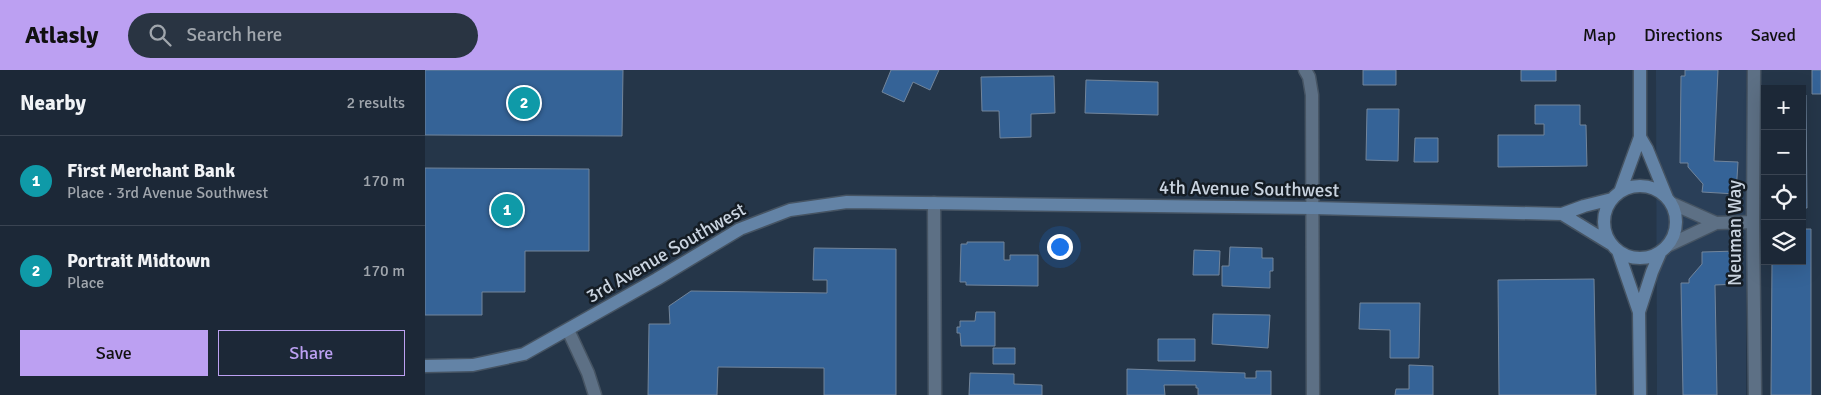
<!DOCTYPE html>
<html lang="en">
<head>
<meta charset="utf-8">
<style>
  body { margin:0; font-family:Signika,sans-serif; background:#293442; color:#f1f3f6 }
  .controls { position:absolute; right:15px; top:15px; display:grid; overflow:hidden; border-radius:0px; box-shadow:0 5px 20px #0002 }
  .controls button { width:45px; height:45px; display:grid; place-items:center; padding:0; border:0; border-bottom:1px solid #3a4452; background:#1c2837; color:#f1f3f6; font:25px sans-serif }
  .you { position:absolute; left:634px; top:176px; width:18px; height:18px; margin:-12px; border:4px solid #fff; border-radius:50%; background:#1a73e8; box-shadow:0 0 0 8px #1a73e833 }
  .badge { display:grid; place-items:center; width:32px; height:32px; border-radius:50%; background:#bca0f2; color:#fff; font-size:16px; font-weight:700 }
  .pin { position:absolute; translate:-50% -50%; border:2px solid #fff; box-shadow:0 1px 5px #0006 }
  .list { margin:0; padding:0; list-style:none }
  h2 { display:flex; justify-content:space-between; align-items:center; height:65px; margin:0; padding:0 20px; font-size:21px }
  h2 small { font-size:16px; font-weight:400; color:#a0a6ad }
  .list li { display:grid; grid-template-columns:32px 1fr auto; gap:15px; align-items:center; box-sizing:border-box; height:90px; padding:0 20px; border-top:1px solid #3a4452 }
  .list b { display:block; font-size:19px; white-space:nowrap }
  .list p { margin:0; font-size:16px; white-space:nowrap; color:#a0a6ad }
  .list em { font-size:16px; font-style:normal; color:#a0a6ad }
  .actions { display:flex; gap:10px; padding:15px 20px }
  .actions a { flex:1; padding:11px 0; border:1px solid #bca0f2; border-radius:0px; text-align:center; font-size:18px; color:#bca0f2 }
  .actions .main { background:#bca0f2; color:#111 }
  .icon { flex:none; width:28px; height:28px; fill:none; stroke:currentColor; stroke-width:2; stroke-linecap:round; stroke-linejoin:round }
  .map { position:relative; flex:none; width:1396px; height:325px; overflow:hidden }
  header { display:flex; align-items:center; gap:30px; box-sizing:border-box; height:70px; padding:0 25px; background:#bca0f2; color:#111 }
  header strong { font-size:24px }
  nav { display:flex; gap:28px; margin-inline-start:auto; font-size:18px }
  .search { width:350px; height:45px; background:#293442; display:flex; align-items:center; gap:12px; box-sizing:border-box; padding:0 18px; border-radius:28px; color:#a0a6ad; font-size:19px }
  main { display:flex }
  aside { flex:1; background:#1c2837 }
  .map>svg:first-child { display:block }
  .built { fill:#2a3f58 }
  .building { fill:#356397; stroke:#72859b }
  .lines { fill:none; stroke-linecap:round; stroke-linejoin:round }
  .street-casing { stroke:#465463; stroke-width:15 }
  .secondary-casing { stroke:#465463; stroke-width:15 }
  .street { stroke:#5d7085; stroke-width:12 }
  .secondary { stroke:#6383a6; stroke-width:12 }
  .labels { text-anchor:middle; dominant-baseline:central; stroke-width:5; stroke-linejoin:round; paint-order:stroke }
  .street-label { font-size:19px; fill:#cad4e0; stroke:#151d25 }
</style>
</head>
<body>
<header>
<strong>Atlasly</strong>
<div class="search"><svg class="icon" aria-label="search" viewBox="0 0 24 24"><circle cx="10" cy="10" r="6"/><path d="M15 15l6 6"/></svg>Search here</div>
<nav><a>Map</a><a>Directions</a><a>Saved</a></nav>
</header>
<main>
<aside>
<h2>Nearby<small>2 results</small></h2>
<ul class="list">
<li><span class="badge" style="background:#0f9aa8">1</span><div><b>First Merchant Bank</b><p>Place · 3rd Avenue Southwest</p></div><em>170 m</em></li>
<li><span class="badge" style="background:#0f9aa8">2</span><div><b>Portrait Midtown</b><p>Place</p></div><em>170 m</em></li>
</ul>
<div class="actions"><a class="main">Save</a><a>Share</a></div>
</aside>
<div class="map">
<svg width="1396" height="325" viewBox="0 0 1396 325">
  <rect width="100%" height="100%" fill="#253649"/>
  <path class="built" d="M1231 0H1321V325H1232Z"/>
  <path class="building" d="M0 0H198L197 66 0 65Z
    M466 0H514L505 20 488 12 479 32 457 22Z
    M938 0H971V15H938Z
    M1096 0H1131V11H1096Z
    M1260 0H1293L1289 91 1313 92 1311 124 1277 122 1278 114 1263 97V93H1255L1256 6H1260Z
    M1387 0H1396V24H1387Z
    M629 6 630 43 606 44V67L575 68 574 41H557L556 7Z
    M661 10 733 12V45L660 43Z
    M1377 25H1381L1382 138H1377Z
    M1110 35H1155V55H1161L1162 96 1073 97V65H1119V54H1110Z
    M942 39H974L973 91 941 90Z
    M990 68H1013V92H989Z
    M0 98 164 99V181H100V222H57V245H0Z
    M1377 159H1386V325H1346L1347 191H1377Z
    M542 172H579V190H585V185H613V216L541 215V212H535L536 174H542Z
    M805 177 837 178V188H848V201H845V218L797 216V196H804Z
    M389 178 471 179V325H399V298L293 297 292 325H223L224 254H245L244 236 266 221 402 223V210H388Z
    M769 180 795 181 794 205H768Z
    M1312 181 1313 214 1290 215 1292 325H1258L1256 213H1264V209L1277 194V182Z
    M1169 209 1171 325H1074L1073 210Z
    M935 233H995L994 288H965V260L934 259Z
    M551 242H570V276H536L535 263H532V257H535V251H550Z
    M788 244 845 245 843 278 787 274Z
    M733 269H770V291H733Z
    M568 278H590V294H568Z
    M984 295 1008 296V325H970L971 319H984Z
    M702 299 820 303V308H831V301H846V325H773V318H771V315H739L740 325H702Z
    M545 303 589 304V314L617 315V325H544Z"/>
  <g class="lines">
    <defs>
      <path id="street" d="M880 0 884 7 887 25 888 325
        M1329 0 1328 152 1330 325
        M509 133 510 325
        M1246 133 1291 153 1328 152
        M1242 176 1291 153
        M143 260 163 303 170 325"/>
      <path id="secondary" d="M1215 67 1222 79 1242 128
        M1179 152a36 36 0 1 1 72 0a36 36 0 1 1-72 0Z
        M1195 122 1215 67V0
        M1137 144 1186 174
        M1193 181 1214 242
        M0 296 48 295 99 284 232 209 315 159 365 140 422 132 888 138 1137 144 1159 136 1187 129
        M1215 325 1214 242 1227 202 1236 181"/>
    </defs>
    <use href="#street" class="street-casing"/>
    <use href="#secondary" class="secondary-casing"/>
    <use href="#street" class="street"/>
    <use href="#secondary" class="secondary"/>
  </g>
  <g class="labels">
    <g class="street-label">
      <text transform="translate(824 119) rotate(1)">4th Avenue Southwest</text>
      <text transform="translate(1310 163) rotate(-90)">Neuman Way</text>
      <text transform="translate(241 183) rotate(-30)">3rd Avenue Southwest</text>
    </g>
  </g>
</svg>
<div class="controls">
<button>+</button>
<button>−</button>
<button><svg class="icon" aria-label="locate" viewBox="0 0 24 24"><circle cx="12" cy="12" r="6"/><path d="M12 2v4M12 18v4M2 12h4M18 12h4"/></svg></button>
<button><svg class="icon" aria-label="layers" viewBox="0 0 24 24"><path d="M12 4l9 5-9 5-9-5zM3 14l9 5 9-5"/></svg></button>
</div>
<div class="you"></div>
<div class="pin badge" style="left:82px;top:140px;background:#0f9aa8">1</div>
<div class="pin badge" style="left:99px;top:33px;background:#0f9aa8">2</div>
</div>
</main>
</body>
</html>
